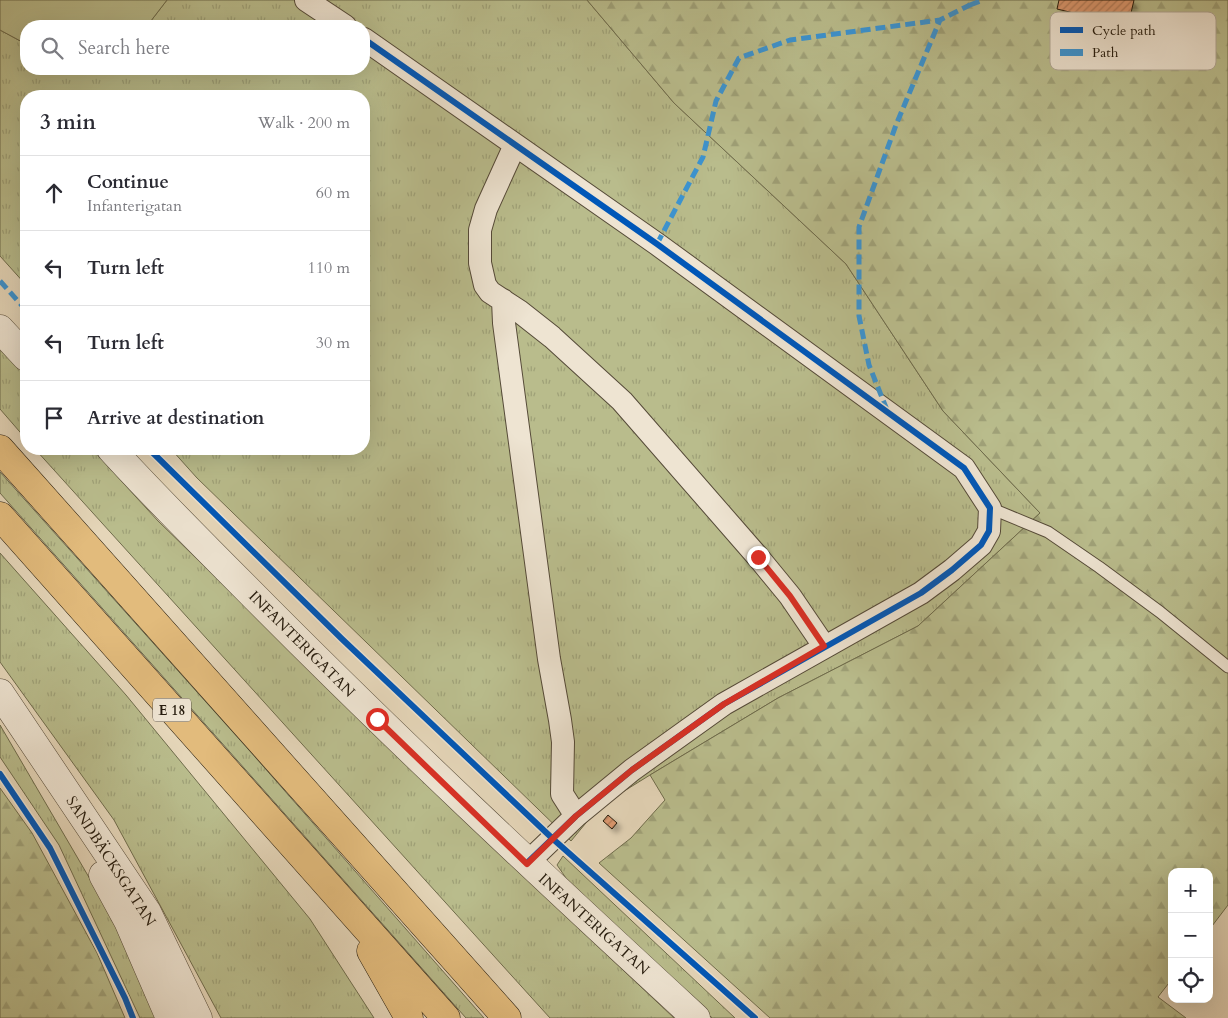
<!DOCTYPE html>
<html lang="en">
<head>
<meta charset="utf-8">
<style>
  body { margin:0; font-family:Cardo,serif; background:#f2f2f3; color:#2b2b33 }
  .controls { position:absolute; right:15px; bottom:15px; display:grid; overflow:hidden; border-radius:10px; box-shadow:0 5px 20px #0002 }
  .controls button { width:45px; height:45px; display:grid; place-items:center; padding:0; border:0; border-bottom:1px solid #e1e1e2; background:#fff; color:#2b2b33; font:25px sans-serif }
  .stop { position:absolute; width:15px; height:15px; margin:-11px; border:4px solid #d93025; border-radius:50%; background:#fff }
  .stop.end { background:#d93025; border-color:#fff; box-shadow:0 1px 5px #0008 }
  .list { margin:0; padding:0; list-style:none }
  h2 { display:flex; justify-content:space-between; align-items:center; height:65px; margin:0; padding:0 20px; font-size:21px }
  h2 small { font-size:16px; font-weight:400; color:#7c7c81 }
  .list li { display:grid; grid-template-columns:32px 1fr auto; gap:15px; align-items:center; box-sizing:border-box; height:75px; padding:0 20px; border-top:1px solid #e1e1e2 }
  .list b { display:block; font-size:19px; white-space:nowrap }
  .list p { margin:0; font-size:16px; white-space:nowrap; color:#7c7c81 }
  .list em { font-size:16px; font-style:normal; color:#7c7c81 }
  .icon { flex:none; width:28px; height:28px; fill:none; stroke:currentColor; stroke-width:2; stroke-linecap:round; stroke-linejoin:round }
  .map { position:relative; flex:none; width:1228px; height:1018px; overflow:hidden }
  .search { position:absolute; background:#fff; box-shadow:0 5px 20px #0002; left:20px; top:20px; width:350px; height:55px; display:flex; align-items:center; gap:12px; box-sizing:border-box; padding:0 18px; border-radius:20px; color:#7c7c81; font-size:19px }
  .panel { position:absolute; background:#fff; box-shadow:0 5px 20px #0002; left:20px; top:90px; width:350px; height:365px; border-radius:20px }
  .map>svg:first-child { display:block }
  .grass { fill:url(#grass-tufts); stroke:#6f6c4c }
  .forest { fill:url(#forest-firs); stroke:#6f6c4c }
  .pitch { fill:#b9bc8c; stroke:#6f6c4c }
  .building { fill:url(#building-hatch); stroke:#251b0d; filter:url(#shadow) }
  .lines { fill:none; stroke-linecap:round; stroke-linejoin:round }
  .service-casing { stroke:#554a38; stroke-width:13 }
  .minor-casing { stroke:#554a38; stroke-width:24 }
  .tertiary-casing { stroke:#554a38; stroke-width:29 }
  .motorway-casing { stroke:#251b0d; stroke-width:29 }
  .service { stroke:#eee4d2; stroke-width:11 }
  .minor { stroke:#eee4d2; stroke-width:22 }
  .tertiary { stroke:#eee4d2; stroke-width:28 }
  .motorway { stroke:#e2bb7c; stroke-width:28 }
  .quiet { stroke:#3b94d2; stroke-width:5; stroke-dasharray:10 5; stroke-linecap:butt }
  .cycleway-casing { stroke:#eee4d2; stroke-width:9 }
  .cycleway { stroke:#0057b8; stroke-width:6 }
  .route { stroke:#d93025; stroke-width:6 }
  .labels { text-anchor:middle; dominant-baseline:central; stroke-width:4; stroke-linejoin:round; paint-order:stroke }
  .shield { fill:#eee4d2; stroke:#615748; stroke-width:1 }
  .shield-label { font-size:14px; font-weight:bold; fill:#251b0d }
  .street-label { font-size:15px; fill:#251b0d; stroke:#eee4d2 }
  .key { fill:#eee4d2; stroke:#b2a897; stroke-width:1 }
  .key-label { font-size:14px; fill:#251b0d }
</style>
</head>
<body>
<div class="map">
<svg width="1228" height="1018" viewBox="0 0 1228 1018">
  <defs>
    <pattern id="grass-tufts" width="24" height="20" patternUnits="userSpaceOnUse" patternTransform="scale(1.25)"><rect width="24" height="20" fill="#b9bc8c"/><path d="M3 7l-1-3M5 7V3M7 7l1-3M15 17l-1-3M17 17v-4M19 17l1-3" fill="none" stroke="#9fa178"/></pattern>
    <pattern id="forest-firs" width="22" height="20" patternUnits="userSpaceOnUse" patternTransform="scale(1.25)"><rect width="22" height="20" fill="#b9bc8c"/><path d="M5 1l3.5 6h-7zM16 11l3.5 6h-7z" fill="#9fa178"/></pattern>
    <pattern id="building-hatch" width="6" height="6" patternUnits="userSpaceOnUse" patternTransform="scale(1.25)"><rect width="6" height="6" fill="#dd996f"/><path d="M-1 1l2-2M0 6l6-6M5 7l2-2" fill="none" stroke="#b37c5a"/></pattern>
    <filter id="shadow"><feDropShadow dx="4.5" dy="4.5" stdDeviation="2.5" flood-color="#0004"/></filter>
  </defs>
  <rect width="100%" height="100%" fill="#e5d6b9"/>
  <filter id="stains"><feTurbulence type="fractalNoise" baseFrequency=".004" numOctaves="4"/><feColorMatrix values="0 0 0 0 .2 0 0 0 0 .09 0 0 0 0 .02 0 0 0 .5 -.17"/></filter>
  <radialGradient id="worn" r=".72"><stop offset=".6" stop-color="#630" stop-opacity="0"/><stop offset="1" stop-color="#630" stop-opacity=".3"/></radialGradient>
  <path class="grass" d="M167 0H587L674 103 846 264 943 411 1040 513 918 626 778 698 650 775 600 806 571 841 197 478 171 449H364V96H26V285L0 256V30L26 44V69H364V26H147Z
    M0 347 26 376V439L0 409Z
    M35 449H92L158 521 502 856 674 1018H550Z
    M0 472 248 749 484 1018H466L0 493Z
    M0 553 126 695 310 919 374 1018H221L114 820 0 662Z
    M0 725 118 927 157 1018H140L59 845 0 757Z
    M563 856 735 1018H712L566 878 557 865Z"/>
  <path class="forest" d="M587 0H1228V905L1209 930V872H1172V979L1158 997 1186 1018H770L599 863 631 838 665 800 650 775 778 698 918 626 1040 513 943 411 846 264 674 103Z
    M0 788 32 833 97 953 125 1018H0Z"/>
  <path class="pitch" d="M0 0H167L147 26H26V44L0 30Z"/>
  <path class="building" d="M1059 0H1134L1128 26 1057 9Z
    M608 815 617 823 612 829 603 821Z"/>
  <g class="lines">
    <defs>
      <path id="service" d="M990 508 1048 532 1099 567 1160 612 1228 667"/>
      <path id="minor" d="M306 0 345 26
        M364 39 657 244 964 468 990 508 989 531 981 545 952 570 921 593 724 704 632 770 576 816 527 863
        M515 145 486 209 480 230V263L485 285 490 292 519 311 552 337 622 401 758 557 790 596 824 646
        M503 300 504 323 549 659 560 720 563 742 562 794 576 816"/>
      <path id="tertiary" d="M0 329 26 357
        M111 449C154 496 200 542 245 587 391 735 543 877 696 1018
        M0 693 147 912 198 1018
        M103 875 128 921 170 1018"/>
      <path id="motorway" d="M0 449 507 1018
        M0 516 446 1018
        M371 951 409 1018"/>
    </defs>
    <use href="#service" class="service-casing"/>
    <use href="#minor" class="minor-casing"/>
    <use href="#tertiary" class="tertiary-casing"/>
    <use href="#motorway" class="motorway-casing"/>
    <use href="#service" class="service"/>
    <use href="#minor" class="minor"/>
    <use href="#tertiary" class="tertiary"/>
    <use href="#motorway" class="motorway"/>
    <path class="quiet" d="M970 5 983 0
      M657 244 703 157 716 101 739 58 790 40 940 20 970 5 971 0
      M0 281 26 310
      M887 410 869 365 859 316V227L896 125 940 20"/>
    <defs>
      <path id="cycleway" d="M364 39 657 244 964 468 990 508 989 531 981 545 952 570 921 593 724 704 632 770 576 816 527 863
        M149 449 342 639 553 839 755 1018
        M0 774 50 848 125 998 133 1018"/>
    </defs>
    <use href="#cycleway" class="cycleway-casing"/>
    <use href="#cycleway" class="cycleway"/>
  </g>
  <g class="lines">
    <path class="route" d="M377 719 527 864 576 816 632 770 724 704 824 646 790 596 758 557"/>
  </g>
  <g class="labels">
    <rect class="shield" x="153" y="698.5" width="38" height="23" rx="4"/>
    <g class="shield-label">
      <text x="172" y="710">E 18</text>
    </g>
    <g class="street-label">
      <text transform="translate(302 644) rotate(45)">INFANTERIGATAN</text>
      <text transform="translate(111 861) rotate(57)">SANDBÄCKSGATAN</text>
      <text transform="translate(594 924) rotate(42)">INFANTERIGATAN</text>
    </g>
  </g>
  <rect x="1050" y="12" width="166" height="58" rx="8" class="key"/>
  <rect x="1060" y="27" width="23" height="6" fill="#0057b8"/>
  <rect x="1060" y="49" width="23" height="7" fill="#3b94d2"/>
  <g class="key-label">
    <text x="1092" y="35">Cycle path</text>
    <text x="1092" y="57">Path</text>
  </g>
  <rect width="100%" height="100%" filter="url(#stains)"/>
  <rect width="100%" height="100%" fill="url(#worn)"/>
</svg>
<div class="controls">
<button>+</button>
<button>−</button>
<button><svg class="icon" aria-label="locate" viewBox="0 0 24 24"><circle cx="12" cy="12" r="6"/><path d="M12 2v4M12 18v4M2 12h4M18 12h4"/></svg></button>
</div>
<div class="stop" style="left:377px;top:719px"></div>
<div class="stop end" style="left:758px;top:557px"></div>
<div class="search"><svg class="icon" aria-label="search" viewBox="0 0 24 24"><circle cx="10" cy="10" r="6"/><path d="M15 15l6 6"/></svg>Search here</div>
<section class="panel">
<h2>3 min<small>Walk · 200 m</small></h2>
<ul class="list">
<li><svg class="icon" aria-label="ahead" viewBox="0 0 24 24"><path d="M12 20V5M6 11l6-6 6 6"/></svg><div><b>Continue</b><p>Infanterigatan</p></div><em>60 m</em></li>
<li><svg class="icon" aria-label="left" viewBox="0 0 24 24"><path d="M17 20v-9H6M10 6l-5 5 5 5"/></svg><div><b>Turn left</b></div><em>110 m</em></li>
<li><svg class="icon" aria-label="left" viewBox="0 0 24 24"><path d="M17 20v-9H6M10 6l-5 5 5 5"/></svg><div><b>Turn left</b></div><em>30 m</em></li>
<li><svg class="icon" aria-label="arrive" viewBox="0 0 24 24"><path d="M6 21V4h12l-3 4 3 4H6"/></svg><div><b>Arrive at destination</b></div></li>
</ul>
</section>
</div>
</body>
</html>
